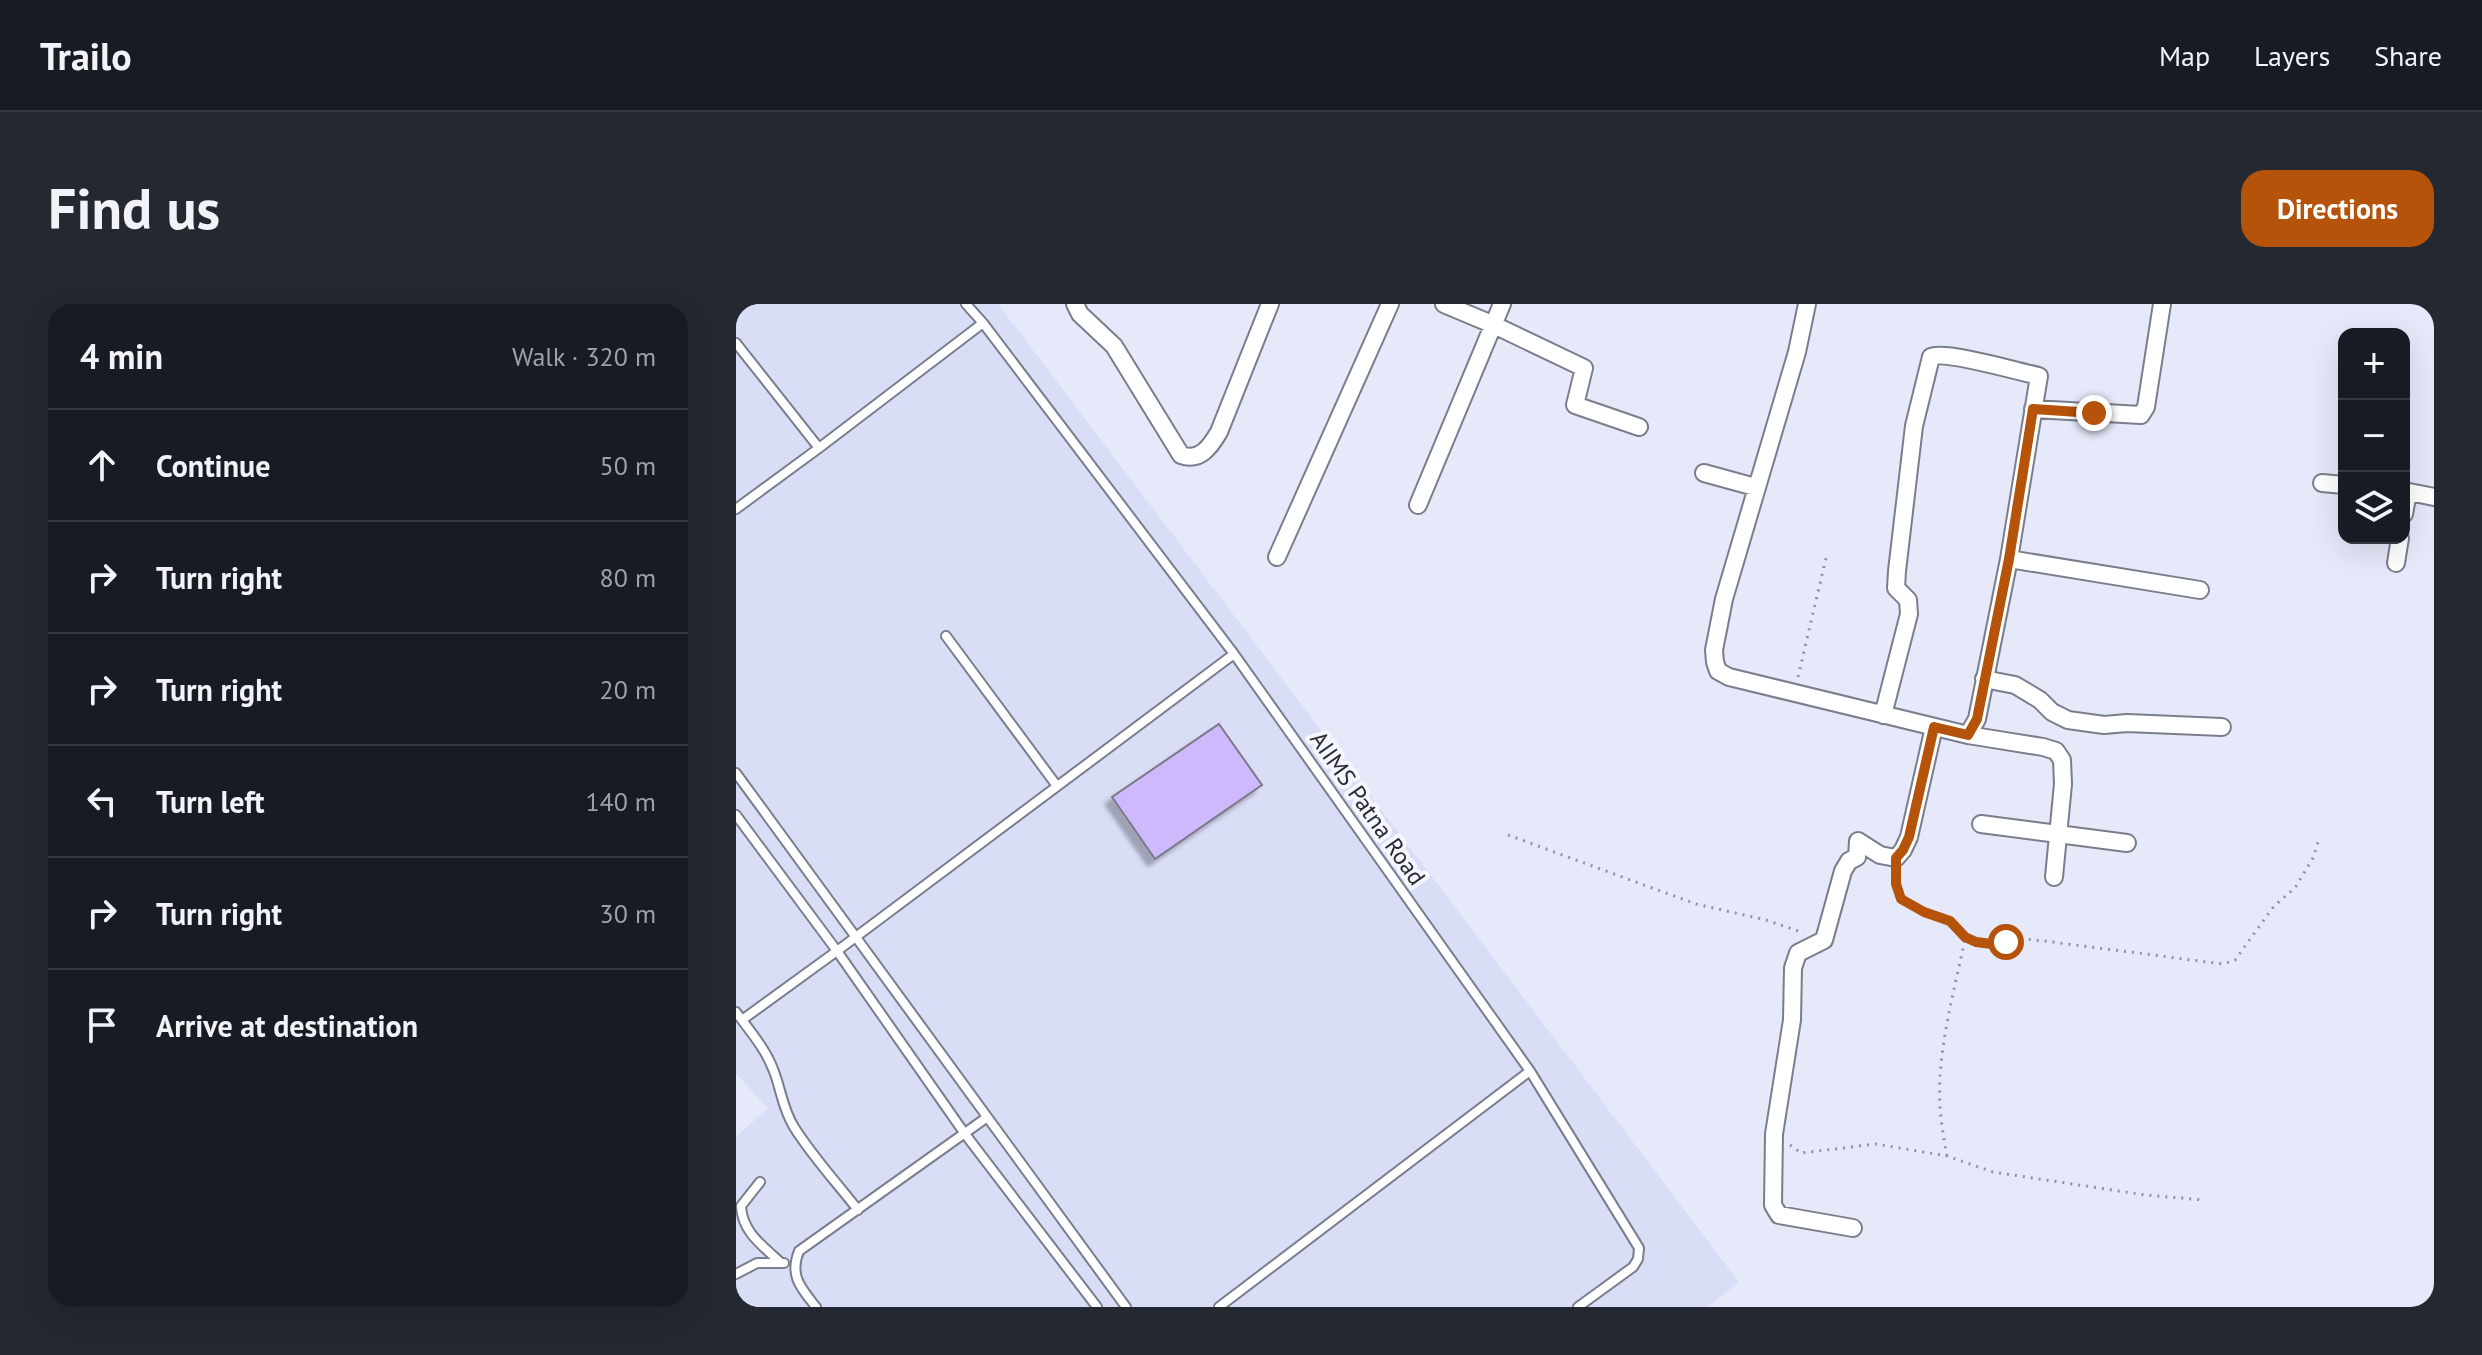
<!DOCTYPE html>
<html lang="en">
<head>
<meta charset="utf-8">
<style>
  body { margin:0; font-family:"PT Sans",sans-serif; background:#242831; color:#f1f3f6 }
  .controls { position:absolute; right:24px; top:24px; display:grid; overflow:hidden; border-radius:16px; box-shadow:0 8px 32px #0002 }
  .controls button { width:72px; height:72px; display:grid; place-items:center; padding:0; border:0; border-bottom:2px solid #363941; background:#171b24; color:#f1f3f6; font:40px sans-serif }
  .stop { position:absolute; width:24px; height:24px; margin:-18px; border:6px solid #b45309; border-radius:50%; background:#fff }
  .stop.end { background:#b45309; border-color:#fff; box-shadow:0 2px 8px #0008 }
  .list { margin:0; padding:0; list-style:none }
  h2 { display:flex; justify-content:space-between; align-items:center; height:104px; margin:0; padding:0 32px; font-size:34px }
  h2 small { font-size:26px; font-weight:400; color:#9ea1a6 }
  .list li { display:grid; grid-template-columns:52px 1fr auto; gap:24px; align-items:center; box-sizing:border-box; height:112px; padding:0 32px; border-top:2px solid #363941 }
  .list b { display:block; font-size:30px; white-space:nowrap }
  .list em { font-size:26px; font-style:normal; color:#9ea1a6 }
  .icon { flex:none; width:44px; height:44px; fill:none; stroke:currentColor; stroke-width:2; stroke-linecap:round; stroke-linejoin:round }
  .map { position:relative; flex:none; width:1698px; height:1003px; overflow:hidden; border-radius:24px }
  header { display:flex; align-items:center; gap:48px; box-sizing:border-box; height:112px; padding:0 40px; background:#171b24; border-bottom:2px solid #363941 }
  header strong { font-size:38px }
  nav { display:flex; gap:44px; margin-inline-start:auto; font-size:28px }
  .intro { display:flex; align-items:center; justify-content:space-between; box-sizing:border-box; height:192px; padding:0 48px }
  h1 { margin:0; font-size:56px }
  .button { padding:20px 36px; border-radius:24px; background:#b45309; color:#fff; font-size:28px; font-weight:700 }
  main { display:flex; gap:48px; padding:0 48px }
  aside { flex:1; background:#171b24; border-radius:24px; box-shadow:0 8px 32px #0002 }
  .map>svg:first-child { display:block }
  .built { fill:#d9ddf6 }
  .building { fill:#cdb9fc; stroke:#7c7887; stroke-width:2; filter:url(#shadow) }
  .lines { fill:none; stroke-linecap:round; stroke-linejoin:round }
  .lane-casing { stroke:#7a7d8c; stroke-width:12 }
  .street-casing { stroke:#7a7d8c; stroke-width:20 }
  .path { stroke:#90929e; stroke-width:3; stroke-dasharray:2 6; stroke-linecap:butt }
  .lane { stroke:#fff; stroke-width:8 }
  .street { stroke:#fff; stroke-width:16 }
  .route { stroke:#b45309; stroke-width:10 }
  .labels { text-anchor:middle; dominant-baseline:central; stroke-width:8; stroke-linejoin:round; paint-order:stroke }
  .street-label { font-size:24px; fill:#292b31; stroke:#f5f7fe }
</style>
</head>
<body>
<header>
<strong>Trailo</strong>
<nav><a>Map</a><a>Layers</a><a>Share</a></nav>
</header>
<div class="intro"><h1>Find us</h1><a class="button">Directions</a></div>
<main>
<aside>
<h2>4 min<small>Walk · 320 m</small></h2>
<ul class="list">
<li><svg class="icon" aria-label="ahead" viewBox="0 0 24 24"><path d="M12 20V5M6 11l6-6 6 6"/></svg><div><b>Continue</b></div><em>50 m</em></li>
<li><svg class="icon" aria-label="right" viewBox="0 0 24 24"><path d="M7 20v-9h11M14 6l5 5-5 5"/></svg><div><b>Turn right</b></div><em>80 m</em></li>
<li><svg class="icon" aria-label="right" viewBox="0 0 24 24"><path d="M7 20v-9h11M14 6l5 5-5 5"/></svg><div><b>Turn right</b></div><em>20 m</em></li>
<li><svg class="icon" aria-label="left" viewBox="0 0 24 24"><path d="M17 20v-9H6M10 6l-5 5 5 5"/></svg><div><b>Turn left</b></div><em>140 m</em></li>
<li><svg class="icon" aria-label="right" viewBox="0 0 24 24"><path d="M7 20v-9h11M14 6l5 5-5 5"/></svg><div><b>Turn right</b></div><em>30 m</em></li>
<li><svg class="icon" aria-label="arrive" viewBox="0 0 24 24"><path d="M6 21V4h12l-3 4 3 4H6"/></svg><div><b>Arrive at destination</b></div></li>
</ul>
</aside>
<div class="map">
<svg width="1698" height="1003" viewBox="0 0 1698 1003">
  <defs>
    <filter id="shadow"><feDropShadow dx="-7" dy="7" stdDeviation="2" flood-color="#0004"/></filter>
  </defs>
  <rect width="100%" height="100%" fill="#e6e9fa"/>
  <path class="built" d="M0 0H262L1003 978 972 1003H0V833L32 804 0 770Z"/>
  <path class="building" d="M483 420 526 481 419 555 376 493Z"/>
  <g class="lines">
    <defs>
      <path id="lane" d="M230 0 247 19
        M0 39 83 144 247 19 498 350
        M0 205 83 144
        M210 332 321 482
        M0 469 390 1003
        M0 511 101 647 229 830 361 1003
        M0 708C13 726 29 744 37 765 45 784 46 804 58 823 76 852 101 879 122 906
        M6 716 101 647 498 350 794 767 483 1003
        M794 767 903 944 902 955 897 963 842 1003
        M24 878 5 902C6 928 27 942 45 959
        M0 970 21 959H48
        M80 1003C65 984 53 972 63 947L250 814"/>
      <path id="street" d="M339 0 344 10 378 42 445 151C464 158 474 143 483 128L534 0
        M708 0 758 21 848 64 839 101 903 123
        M1071 0 1061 48 988 295 978 346 979 358 982 367 993 373 1232 431 1241 415 1273 255 1303 72C1283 68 1209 46 1195 53L1178 122 1161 267 1160 284 1172 296 1173 310 1147 411
        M1297 105 1405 111 1410 103 1426 0
        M968 169 1019 183
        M1586 179 1608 181
        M1668 187 1698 193
        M682 201 766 0
        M1668 210 1672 188
        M541 253 654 0
        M1273 255 1464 286
        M1660 259 1664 234
        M1248 375 1279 381 1304 396 1316 408 1332 416 1368 421 1391 419 1486 423
        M1232 431 1307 443 1320 447 1326 456 1327 480 1318 573
        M1245 520 1391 539
        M1117 924 1043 911 1037 901 1038 830 1056 716 1057 664 1062 649 1088 636 1107 567 1113 557 1121 553 1122 537 1144 551 1160 554 1167 546 1173 533 1198 423"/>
    </defs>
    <use href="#lane" class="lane-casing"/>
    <use href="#street" class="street-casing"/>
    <path class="path" d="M1062 373 1090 254
      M772 531 960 600 1030 616 1068 629
      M1160 569V580L1165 595 1188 608 1214 617 1229 633 1240 638 1256 640 1289 635 1308 637 1487 660 1499 656 1538 602 1559 584 1577 554 1583 535
      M1054 841 1065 849 1140 840 1211 852 1257 868 1409 891 1468 896
      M1211 852C1208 836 1205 819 1204 802 1201 746 1218 689 1229 635"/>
    <use href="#lane" class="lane"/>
    <use href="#street" class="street"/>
  </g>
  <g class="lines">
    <path class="route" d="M1270 638 1256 640 1240 638 1229 633 1214 617 1188 608 1165 595 1160 580V554L1167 546 1173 533 1198 423 1232 431 1241 415 1273 255 1297 105 1358 109"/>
  </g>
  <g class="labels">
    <g class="street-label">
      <text transform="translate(632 504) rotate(55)">AIIMS Patna Road</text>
    </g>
  </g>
</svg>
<div class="controls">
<button>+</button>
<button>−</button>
<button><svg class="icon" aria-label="layers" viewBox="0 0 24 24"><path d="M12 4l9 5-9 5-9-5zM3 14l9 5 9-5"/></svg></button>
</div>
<div class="stop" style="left:1270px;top:638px"></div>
<div class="stop end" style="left:1358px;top:109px"></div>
</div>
</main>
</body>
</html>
